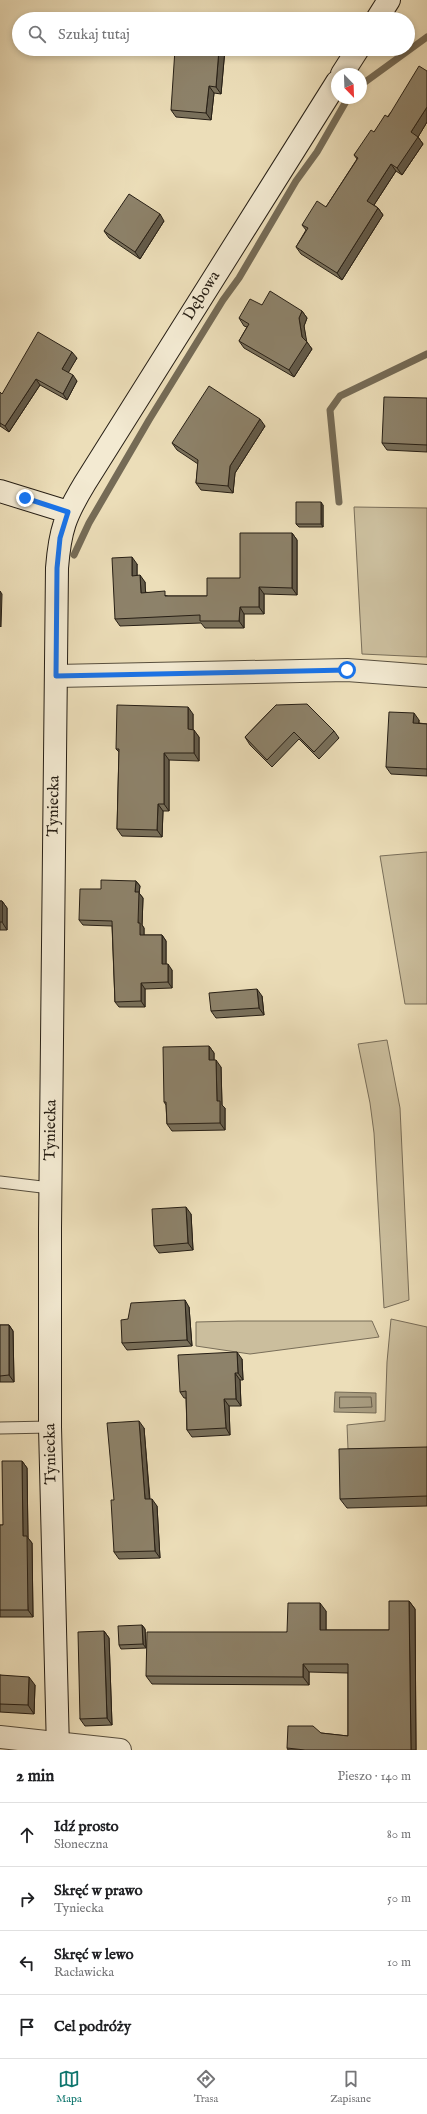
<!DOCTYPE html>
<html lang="pl">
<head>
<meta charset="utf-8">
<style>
  body { margin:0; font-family:"IM FELL English",serif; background:#f2f2f2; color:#202124 }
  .compass { position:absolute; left:331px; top:68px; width:36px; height:36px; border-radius:50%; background:#fff; box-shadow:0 2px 6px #0003; rotate:157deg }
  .stop { position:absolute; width:12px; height:12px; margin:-9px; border:3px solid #1a73e8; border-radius:50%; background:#fff }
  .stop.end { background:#1a73e8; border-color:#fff; box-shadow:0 1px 4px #0008 }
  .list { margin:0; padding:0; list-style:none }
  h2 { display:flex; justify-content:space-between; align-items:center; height:52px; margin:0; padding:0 16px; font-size:17px }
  h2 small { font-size:13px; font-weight:400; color:#757577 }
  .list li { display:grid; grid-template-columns:26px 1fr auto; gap:12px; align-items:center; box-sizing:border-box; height:64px; padding:0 16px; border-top:1px solid #e0e0e0 }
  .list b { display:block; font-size:15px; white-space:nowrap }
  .list p { margin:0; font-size:13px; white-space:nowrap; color:#757577 }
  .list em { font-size:13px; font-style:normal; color:#757577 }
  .icon { flex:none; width:22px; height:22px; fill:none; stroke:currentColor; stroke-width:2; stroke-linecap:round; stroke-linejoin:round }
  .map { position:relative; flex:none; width:427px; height:1750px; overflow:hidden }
  .search { position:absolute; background:#fff; box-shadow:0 2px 6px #0003; left:12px; right:12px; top:12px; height:44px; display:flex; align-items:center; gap:10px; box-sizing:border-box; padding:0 14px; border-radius:22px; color:#757577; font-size:15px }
  .sheet { height:308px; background:#fff }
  nav { display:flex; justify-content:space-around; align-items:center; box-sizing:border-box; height:56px; border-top:1px solid #e0e0e0; background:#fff; font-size:11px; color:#757577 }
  nav a { display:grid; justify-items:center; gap:2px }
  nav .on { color:#0f766e }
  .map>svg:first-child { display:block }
  .green { fill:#cbbe9d; stroke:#796e59 }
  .water { fill:#a99d81; stroke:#756b56 }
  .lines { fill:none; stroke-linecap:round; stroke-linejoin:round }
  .shore { stroke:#685e4b; stroke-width:1 }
  .stream { stroke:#756b56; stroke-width:7 }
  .lane-casing { stroke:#584f3e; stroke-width:13 }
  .street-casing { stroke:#584f3e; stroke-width:24 }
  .secondary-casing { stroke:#271f15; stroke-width:24 }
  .lane { stroke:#f3ead2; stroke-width:11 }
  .street { stroke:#f3ead2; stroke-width:22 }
  .secondary { stroke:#f3ead2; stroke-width:22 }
  .wall { fill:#79705b; stroke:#271f15 }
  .shaded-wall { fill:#635b4a; stroke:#271f15 }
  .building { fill:#8d826a; stroke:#271f15 }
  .route { stroke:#1a73e8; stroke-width:5 }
  .labels { text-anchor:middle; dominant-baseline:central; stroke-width:3.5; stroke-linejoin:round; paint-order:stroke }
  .street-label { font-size:16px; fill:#271f15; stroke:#f3ead2 }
</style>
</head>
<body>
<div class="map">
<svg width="427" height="1750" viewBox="0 0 427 1750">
  <rect width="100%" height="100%" fill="#ecdeb9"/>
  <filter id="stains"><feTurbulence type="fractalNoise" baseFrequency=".005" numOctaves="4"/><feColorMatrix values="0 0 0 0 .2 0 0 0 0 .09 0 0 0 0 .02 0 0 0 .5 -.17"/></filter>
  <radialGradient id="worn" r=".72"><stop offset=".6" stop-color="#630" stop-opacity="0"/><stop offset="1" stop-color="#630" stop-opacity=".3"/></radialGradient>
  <path class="green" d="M354 507 427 508V657L362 654Z
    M427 852V1004H405L380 856Z
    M387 1040 400 1108 409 1300 384 1308 374 1133 370 1103 358 1044Z
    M391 1319 427 1327V1448L348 1449 347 1425 385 1421 387 1362Z
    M238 1321H372L379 1337 250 1354 196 1346V1322Z"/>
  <path class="water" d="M335 1392 376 1393V1413L334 1412Z"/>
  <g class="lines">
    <path class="shore" d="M340 1397H371L372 1407 340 1408Z"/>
    <path class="stream" d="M361 85 427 37
      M339 502 330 410 340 396 427 354
      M74 555 89 523 149 420 223 300 239 278 296 181 317 152 348 98"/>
    <defs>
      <path id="lane" d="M0 1182 50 1188
        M0 1428 50 1427"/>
      <path id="street" d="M56 676 347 670 427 676
        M0 1737 120 1750"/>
      <path id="secondary" d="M377 19 389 0
        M342 74 358 49
        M0 491 68 512
        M58 1750 50 1427V1229L57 568C60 530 65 516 85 483L337 82"/>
    </defs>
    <use href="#lane" class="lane-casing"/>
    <use href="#street" class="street-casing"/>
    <use href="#secondary" class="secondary-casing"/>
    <use href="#lane" class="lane"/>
    <use href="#street" class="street"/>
    <use href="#secondary" class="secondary"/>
  </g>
  <path class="wall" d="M225 49 221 94 214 93 211 120 176 117 171 110Z
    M427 71V122L418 137 423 144 402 175 396 171 374 205 378 208 383 215 342 280 301 254 296 247 306 230 302 225 326 207 357 159 354 155Z
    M164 221 140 259 109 238 104 231Z
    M262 305 302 311 307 318 304 326 306 341 312 349 294 377 244 348 239 341 247 327 244 326 239 318Z
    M77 358 68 372 77 381 67 400 40 385 9 432 0 426V392L2 394Z
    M427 398V452L387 450 382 443Z
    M265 426 235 473 233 493 201 490 196 483 198 464 177 450 172 443Z
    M323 505V527H299L296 524Z
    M292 533 297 540V595L264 594V614H244V628H205L201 623 120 626 115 619 137 564V575L145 582V592L168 596H207L240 578Z
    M276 705 334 731 339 738 319 759 299 739 272 767 250 745 245 737Z
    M193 714V730L199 737V761L169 760V811H163L162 837 122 836 117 829 119 752 116 749Z
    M419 720V723L427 724V776L391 774 386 767Z
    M136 881 140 886 139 893 143 898 142 925 144 928V935H162L166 941V964L172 970V988L145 989V1007H119L115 1002 112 926 83 925 79 920 101 889Z
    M0 901H2L7 908V930H0Z
    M262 996 264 1015 216 1018 211 1011Z
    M209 1046 214 1053V1060L221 1067 222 1105 225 1108V1130L172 1131 167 1124 166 1105 164 1102Z
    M191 1214 193 1250 159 1253 154 1246Z
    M189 1307 192 1346 127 1350 122 1343 128 1319Z
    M0 1325H9L13 1331 14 1382H0Z
    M242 1359 243 1380H240L241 1406H229L230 1435 192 1437 187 1430 186 1398H184L180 1392Z
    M144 1428 150 1499 157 1506 160 1558 119 1559 114 1552Z
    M427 1447V1506L347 1508 340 1499Z
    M22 1461 27 1468 28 1538 32 1543 33 1617H0V1525H3Z
    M409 1601 415 1609 416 1750H288L287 1748 321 1733 348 1736V1673L309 1672V1685L152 1684 146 1676 287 1632 326 1611V1630H389Z
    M142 1625 145 1629 146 1648 121 1649 119 1645Z
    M104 1631 109 1638 112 1725 85 1726 80 1719Z
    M0 1675 35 1685 34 1714 0 1712Z"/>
  <path class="shaded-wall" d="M219 49H225L221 94 216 87Z
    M209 86 214 93 211 120 206 113Z
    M427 107V122L418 137 423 144 402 175 397 168 411 132Z
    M391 164 396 171 372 208 367 201Z
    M378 208 383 215 342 280 337 273Z
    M160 214 164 221 140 259 135 252Z
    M302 311 307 318 304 326 307 343V342L312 349 294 377 289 370 302 337 299 318Z
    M72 352 77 358 67 375 62 369Z
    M73 375 77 381 67 400 63 394Z
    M36 379 40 385 9 432 5 426Z
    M260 419 265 426 235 473 233 493 228 486 230 466Z
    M321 502 323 505V527L321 524Z
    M292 533 297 540V595L292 588Z
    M132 557 137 564V583L132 576Z
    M140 575 145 582 146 600 141 593Z
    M259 587 264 594V614L259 607Z
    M0 591 2 594 1 627 0 626Z
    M240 607 244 614V628L239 621Z
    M188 707 193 714V737L188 729Z
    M414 713 419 720 418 730 413 723Z
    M194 730 199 737V761L194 753Z
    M164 753 169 760V811L164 804Z
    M158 804 163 811 162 837 157 830Z
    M136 881 140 886 139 893 143 898 142 925 144 928V941L140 935 138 923 135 892Z
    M2 901 7 908V930L2 922Z
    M162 935 166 941V970L162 964Z
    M168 964 172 970V988L168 982Z
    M141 983 145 989V1007L141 1001Z
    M257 989 262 996 264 1015 259 1008Z
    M209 1046 214 1053V1067L209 1060Z
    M216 1060 221 1067 222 1105 225 1108V1130L220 1123 217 1101Z
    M186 1207 191 1214 193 1250 188 1243Z
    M185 1300 189 1307 192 1346 187 1340Z
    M9 1325 13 1331 14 1382 9 1375Z
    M237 1352 242 1359 243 1380 238 1373Z
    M235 1373 240 1380 241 1406 236 1399Z
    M224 1399 229 1406 230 1435 226 1428Z
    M139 1421 144 1428 150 1506 145 1499Z
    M22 1461 27 1468 28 1538 32 1543 33 1617 28 1610 23 1536Z
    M152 1499 157 1506 160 1558 155 1551Z
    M409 1601 415 1609 416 1750H411Z
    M320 1603 326 1611V1638L320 1630Z
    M142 1625 145 1629 146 1648 143 1644Z
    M104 1631 109 1638 112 1725 107 1718Z
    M303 1664 309 1672V1685L303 1677Z
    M29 1677 35 1685 34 1714 28 1705Z"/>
  <path class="building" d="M175 49H219L216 87 209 86 206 113 171 110Z
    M419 66 427 71V107L411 132 418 137 397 168 391 164 367 201 378 208 337 273 296 247 308 228 302 225 317 201 326 207 358 158 354 155 371 130 374 132 385 115 388 117Z
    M129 194 160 214 135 252 104 231Z
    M270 291 302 311 299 318 302 337 307 342 289 370 239 341 249 324 239 318 250 299 262 305Z
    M38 332 72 352 62 369 73 375 63 394 36 379 5 426 0 423V392L2 394Z
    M209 386 260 419 230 466 228 486 196 483 198 460 172 443Z
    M384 397 427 398V445L382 443Z
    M296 502H321V524H296Z
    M240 533H292V588L259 587V607H240L239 621H200V615L115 619 112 558 132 557V576L140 575 141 593 165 591V596H207V578H240Z
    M307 704 334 731 314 752 294 732 267 760 245 737 276 705Z
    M117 705 188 707V729L194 730V753H164V804H158L157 830 117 829 119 749H116Z
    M389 712 414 713 413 723 427 724V769L386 767Z
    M101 880 136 881 135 892H139L138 923H140V935H162V964H168V982L141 983V1001L115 1002 112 921 79 920 80 889H101Z
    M0 901H2V922H0Z
    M257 989 259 1008 211 1011 209 993Z
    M209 1046V1060H216L217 1101H220V1123L167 1124 166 1102H164L163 1047Z
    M186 1207 188 1243 154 1246 152 1209Z
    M185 1300 187 1340 122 1343 121 1320 128 1319 131 1303Z
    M0 1325H9V1375L0 1376Z
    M237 1352 238 1373H235L236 1399H224L226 1428 187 1430 186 1391 180 1392 178 1355Z
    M139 1421 145 1499H152L155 1551 114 1552 111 1500H114L107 1423Z
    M427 1447V1496L340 1499 339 1449Z
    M2 1461H22L23 1536H27L28 1610H0V1525H3Z
    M389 1601H409L411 1750H305L287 1748 288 1726H313L321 1733 348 1736V1664H303V1677L146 1676 147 1632H287L288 1603H320V1630H389Z
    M142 1625 143 1644 119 1645 118 1626Z
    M104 1631 107 1718 80 1719 78 1632Z
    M0 1675 29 1677 28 1705 0 1704Z"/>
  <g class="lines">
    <path class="route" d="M25 498 68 512 60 538 57 568 56 676 347 670"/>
  </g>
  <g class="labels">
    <g class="street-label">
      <text transform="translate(202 296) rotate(-58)">Dębowa</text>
      <text transform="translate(54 806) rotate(-89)">Tyniecka</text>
      <text transform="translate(51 1130) rotate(-89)">Tyniecka</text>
      <text transform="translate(51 1454) rotate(-91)">Tyniecka</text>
    </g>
  </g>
  <rect width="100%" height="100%" filter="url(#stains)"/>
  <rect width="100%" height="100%" fill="url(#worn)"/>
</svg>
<svg class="compass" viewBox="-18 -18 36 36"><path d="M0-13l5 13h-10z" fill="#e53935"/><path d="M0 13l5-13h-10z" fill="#757577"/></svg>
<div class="stop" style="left:347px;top:670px"></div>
<div class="stop end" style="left:25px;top:498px"></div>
<div class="search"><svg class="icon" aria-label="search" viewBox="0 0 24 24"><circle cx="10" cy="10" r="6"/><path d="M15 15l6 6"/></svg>Szukaj tutaj</div>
</div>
<section class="sheet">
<h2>2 min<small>Pieszo · 140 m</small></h2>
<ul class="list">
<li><svg class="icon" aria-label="ahead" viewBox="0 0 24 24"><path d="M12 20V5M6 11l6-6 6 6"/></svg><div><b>Idź prosto</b><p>Słoneczna</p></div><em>80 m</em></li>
<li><svg class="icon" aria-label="right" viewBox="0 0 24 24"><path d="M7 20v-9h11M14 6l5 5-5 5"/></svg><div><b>Skręć w prawo</b><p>Tyniecka</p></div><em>50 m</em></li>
<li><svg class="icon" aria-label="left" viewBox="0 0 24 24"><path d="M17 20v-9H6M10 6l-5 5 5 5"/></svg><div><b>Skręć w lewo</b><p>Racławicka</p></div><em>10 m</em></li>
<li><svg class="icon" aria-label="arrive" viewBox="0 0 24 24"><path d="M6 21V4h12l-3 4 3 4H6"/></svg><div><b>Cel podróży</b></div></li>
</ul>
</section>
<nav>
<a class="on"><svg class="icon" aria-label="map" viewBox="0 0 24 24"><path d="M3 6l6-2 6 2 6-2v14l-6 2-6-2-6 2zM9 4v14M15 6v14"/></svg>Mapa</a>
<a><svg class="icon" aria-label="directions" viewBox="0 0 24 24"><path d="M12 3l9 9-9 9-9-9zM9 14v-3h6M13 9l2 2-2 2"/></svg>Trasa</a>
<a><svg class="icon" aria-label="saved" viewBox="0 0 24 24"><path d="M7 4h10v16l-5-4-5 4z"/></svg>Zapisane</a>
</nav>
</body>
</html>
